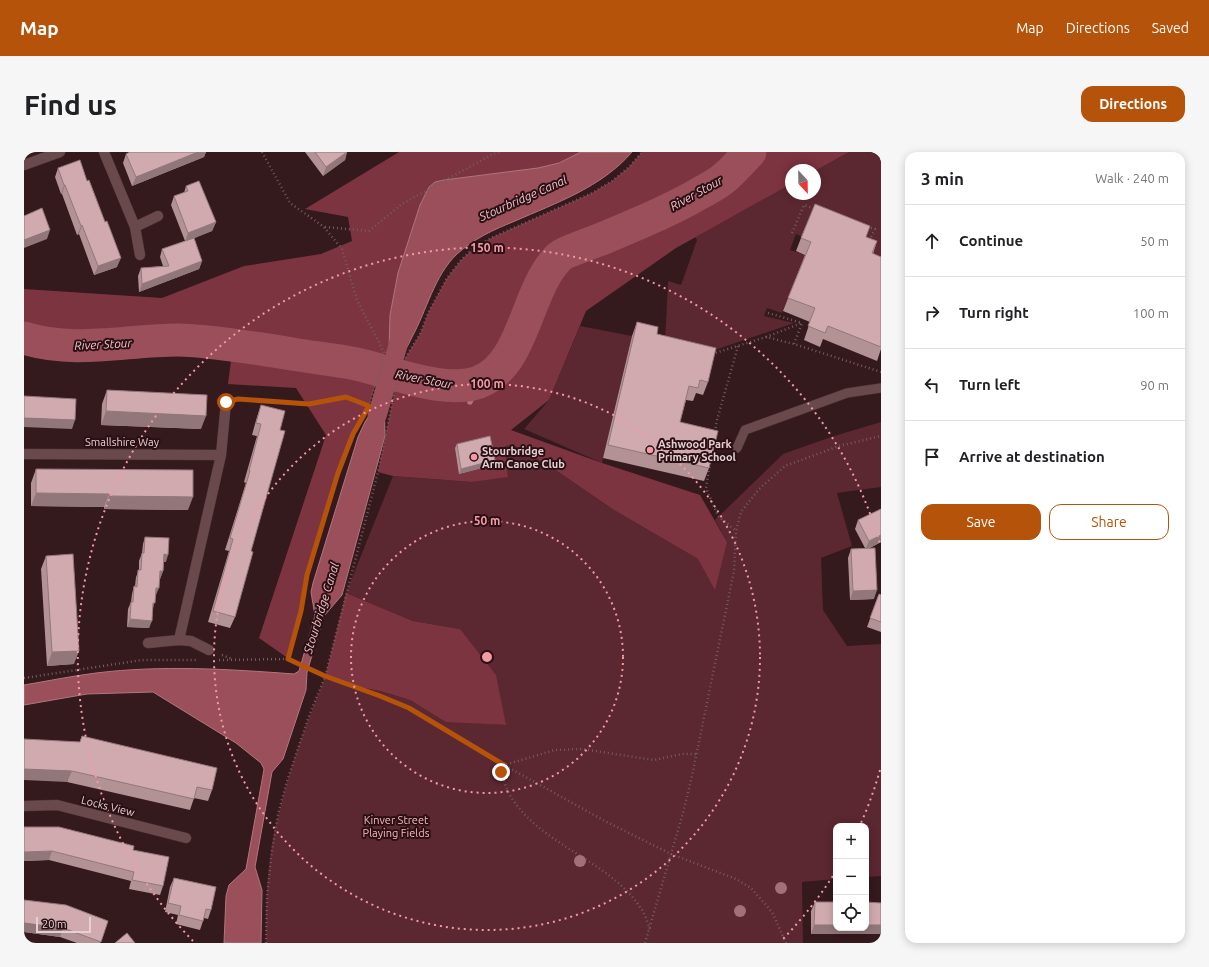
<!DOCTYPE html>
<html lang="en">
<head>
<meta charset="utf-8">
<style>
  body { margin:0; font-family:Ubuntu,sans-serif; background:#f6f6f6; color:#202124 }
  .controls { position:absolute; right:12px; bottom:12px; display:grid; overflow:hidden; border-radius:8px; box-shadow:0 2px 10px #0003 }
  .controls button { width:36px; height:36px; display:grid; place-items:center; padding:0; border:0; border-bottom:1px solid #e0e0e0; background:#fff; color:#202124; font:20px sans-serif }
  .compass { position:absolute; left:761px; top:12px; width:36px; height:36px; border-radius:50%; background:#fff; box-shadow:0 2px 10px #0003; rotate:158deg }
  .scale { position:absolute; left:12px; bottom:10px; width:55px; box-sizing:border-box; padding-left:4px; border:2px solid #e4d0d2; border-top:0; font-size:11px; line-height:14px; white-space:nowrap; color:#e4d0d2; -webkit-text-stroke:3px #2a1014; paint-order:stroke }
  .stop { position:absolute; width:12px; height:12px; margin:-9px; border:3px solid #b45309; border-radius:50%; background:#fff }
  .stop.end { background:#b45309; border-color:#fff; box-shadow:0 1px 4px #0008 }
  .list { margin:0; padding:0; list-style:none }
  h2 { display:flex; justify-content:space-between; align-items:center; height:52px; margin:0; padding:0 16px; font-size:17px }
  h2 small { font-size:13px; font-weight:400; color:#757577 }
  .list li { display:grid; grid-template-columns:26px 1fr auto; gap:12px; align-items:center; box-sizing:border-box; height:72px; padding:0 16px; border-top:1px solid #e0e0e0 }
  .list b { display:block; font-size:15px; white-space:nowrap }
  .list em { font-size:13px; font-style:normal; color:#757577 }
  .actions { display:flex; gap:8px; padding:12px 16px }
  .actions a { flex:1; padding:9px 0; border:1px solid #b45309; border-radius:12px; text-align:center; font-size:14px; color:#b45309 }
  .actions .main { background:#b45309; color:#fff }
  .icon { flex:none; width:22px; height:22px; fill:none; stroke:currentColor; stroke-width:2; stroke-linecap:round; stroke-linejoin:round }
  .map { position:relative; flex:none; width:857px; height:791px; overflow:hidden; border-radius:12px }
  header { display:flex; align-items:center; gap:24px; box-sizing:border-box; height:56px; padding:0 20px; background:#b45309; color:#fff }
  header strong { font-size:19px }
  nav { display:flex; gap:22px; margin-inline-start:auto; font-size:14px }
  .intro { display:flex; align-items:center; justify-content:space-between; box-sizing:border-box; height:96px; padding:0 24px }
  h1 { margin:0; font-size:28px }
  .button { padding:10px 18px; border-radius:12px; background:#b45309; color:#fff; font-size:14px; font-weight:700 }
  main { display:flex; gap:24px; padding:0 24px }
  aside { flex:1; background:#fff; border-radius:12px; box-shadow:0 2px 10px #0003 }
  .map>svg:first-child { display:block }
  .green { fill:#5b2730 }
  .forest { fill:#7d3441 }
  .water { fill:#9b4f5a; stroke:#b1767e }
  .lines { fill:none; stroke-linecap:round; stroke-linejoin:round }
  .stream { stroke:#b1767e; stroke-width:5.5 }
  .canal { stroke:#9b4f5a; stroke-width:19 }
  .river { stroke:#9b4f5a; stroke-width:33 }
  .lane-casing { stroke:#4b3538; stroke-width:10 }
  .street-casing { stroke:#4b3538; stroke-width:11 }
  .path { stroke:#755c60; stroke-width:2.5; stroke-dasharray:1 3; stroke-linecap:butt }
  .lane { stroke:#69494c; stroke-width:9 }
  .street { stroke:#69494c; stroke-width:10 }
  .tree { fill:#a27076 }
  .wall { fill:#b39296 }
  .shaded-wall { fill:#92777a }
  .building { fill:#d0aaae; stroke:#92777a }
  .route { stroke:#b45309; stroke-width:5 }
  .ring { fill:none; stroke:#f49aa5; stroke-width:2; stroke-dasharray:2 4 }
  .poi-dot { fill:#f49aa5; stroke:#2a1014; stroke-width:1.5 }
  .labels { text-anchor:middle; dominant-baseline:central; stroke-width:4; stroke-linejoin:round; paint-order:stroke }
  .street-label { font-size:11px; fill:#e4d0d2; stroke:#2a1014 }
  .poi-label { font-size:11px; font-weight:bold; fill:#e4d0d2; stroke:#2a1014; text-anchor:start }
  .park-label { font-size:11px; fill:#fcb8bf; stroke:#2a1014 }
  .water-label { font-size:12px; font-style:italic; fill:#f1c3c7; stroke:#2a1014 }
  .centre { fill:#f49aa5; stroke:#2a1014; stroke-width:2 }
  .ring-label { font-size:12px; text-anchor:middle; font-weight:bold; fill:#f49aa5; stroke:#2a1014; stroke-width:4; stroke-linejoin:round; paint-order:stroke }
</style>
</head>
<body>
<header>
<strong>Map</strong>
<nav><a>Map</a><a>Directions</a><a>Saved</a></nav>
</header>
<div class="intro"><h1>Find us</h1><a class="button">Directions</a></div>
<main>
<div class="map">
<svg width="857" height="791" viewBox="0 0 857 791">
  <rect width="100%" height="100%" fill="#34191d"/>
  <path class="green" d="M825 0H857V119L772 82 766 98 782 103 758 161 743 156 740 164 770 171 685 200 641 191 644 129 657 133 673 88 671 85 767 32V42H791V19Z
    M556 174 608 184 578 311 500 277 525 248Z
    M857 270V335L813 341 828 394 797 406 799 458 823 494 857 492V724L842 725V674H812V727L778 730 779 791H242C241 749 244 701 255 660 266 614 283 569 301 525L325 533 355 539 386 548 422 569 481 573 436 477 389 469 322 441 369 324 448 330 484 324 481 294 489 293 527 315 590 358 674 407 703 390 691 368 759 302 807 285Z"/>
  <path class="forest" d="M375 0H557L535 11 514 16 420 28 411 30 405 35 396 53 374 121 366 163 365 198 361 202 345 254 329 282 314 321 283 423 277 459 265 507 235 486 302 283 272 236 204 232 209 193C178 190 147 187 115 189 103 190 91 193 78 194 52 196 25 194 0 186V137L138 146 220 114 297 102 328 89 324 65 281 57Z
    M618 0H825L791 19 767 18V32L652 96 562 159 525 248 487 278 578 311 676 343 703 390 691 438 674 407 590 358 527 315 489 293 481 294 484 325 448 330 369 324 354 320 370 242 380 208 396 182 405 159 423 126 437 108 450 96 469 85 568 41 588 29 605 15Z
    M322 441 389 469 436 477 472 523 482 573 422 570 386 548 356 539 325 533 301 525Z"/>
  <path class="water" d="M557 0H608C578 35 532 51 491 69 469 78 451 86 433 102 410 124 403 158 388 185 386 189 384 194 381 198 379 201 374 203 371 205L365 198 366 163 374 121 396 53 405 35 411 30 420 28 514 16 535 11Z
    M360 240 361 284 318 443 300 464 283 520 282 538 259 607 248 620 231 715 238 738 237 791H200L202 744 205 733 222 717 239 623 240 617 237 611 212 591 129 540 63 542 0 553V533C24 529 48 524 72 521 137 513 204 517 270 522L275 519 291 464 287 440 289 431 334 285 341 270Z"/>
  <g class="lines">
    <path class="stream" d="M446 250 454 231"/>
    <path class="canal" d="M353 264 378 180"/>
    <path class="river" d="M0 186C50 202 102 188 154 188 163 188 173 189 183 190 213 193 244 198 274 203 293 206 313 208 332 212 366 219 421 243 455 230 501 212 501 140 534 106 539 100 577 88 587 83 618 70 649 57 678 40 685 36 693 32 699 27 709 19 717 9 726 0"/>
    <defs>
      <path id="lane" d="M713 296 721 278 823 241 857 236"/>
      <path id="street" d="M80 0 111 75 116 103
        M0 13 36 0
        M111 75 134 64
        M0 302 197 303
        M155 488 197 303 202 250
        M124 491 155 488 167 489 185 498
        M0 654 33 653 162 686"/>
    </defs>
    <use href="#lane" class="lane-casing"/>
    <use href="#street" class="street-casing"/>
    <path class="path" d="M238 0 266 51 300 75 318 97 333 148 361 202 345 254 329 282 314 321 283 423 277 459 265 507
      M301 75 345 79 378 52 469 2 476 0
      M843 75 851 77 845 89
      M768 81 780 53 791 57
      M744 161 778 171
      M742 185 778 171 770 192
      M688 202 742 185 770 192 857 220
      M216 247 285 253 322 245 345 254
      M691 280 693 268 714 194
      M686 311 682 336 694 364 712 379
      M198 503 208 507
      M195 508 265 507 301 525 356 544 385 556 480 613 579 668 647 702 712 727 727 736 748 760 762 791
      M0 526 118 508H172
      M626 777C623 770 621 761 616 755 584 708 521 695 489 648 483 640 480 629 477 620L480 613 531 598 558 597 630 608 658 602H672
      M242 791 243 744 248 699 254 662 263 629 286 561 301 525 354 320 370 242 380 208 396 182 405 159 423 126 437 108 450 96 469 85 568 41 588 29 605 15 618 0
      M621 791 659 661 668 624 710 419 712 379 717 360 735 337 761 314 815 294 857 284"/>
    <use href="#lane" class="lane"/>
    <use href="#street" class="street"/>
  </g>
  <g class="tree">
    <circle cx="556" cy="709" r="6"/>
    <circle cx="757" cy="736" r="6"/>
    <circle cx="716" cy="759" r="6"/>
  </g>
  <path class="wall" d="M106 0H182L180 5 108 34 99 11 102 2Z
    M281 0H323L321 8 299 24Z
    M34 16 63 29 93 115 70 123 55 82 53 83 38 42H37L31 25Z
    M162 34 192 70 188 79 170 86 178 109 175 117 115 140 114 124 117 116 139 114 136 105 138 97 161 89 147 53 150 44 160 41Z
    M842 85 853 89 849 102 857 105V197L853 209 799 187 796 195 780 188 786 170 759 159 781 103 772 99 777 86Z
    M613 170 633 182 684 230 679 243 672 241 669 249 662 248 656 270 685 316 680 329 579 306 608 184Z
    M83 238 177 277 77 273 78 252Z
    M237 253 256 278 227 399 211 465 206 476 184 470 205 399 201 398 222 331 220 330 233 284 228 283 233 265Z
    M433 292 469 313 435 322 431 296Z
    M12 317 164 358 80 357V355L7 354V331Z
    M857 357V390L846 396 850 447 826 448 824 406 827 397 841 396 831 377 834 368Z
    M121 385 142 410H140L139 419 136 427 135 426 125 476 103 475 104 457 107 450 108 442 110 434H111L112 425 115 418V409L118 401 119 392Z
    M22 404 50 512 23 514 17 417Z
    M855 442 857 443V480L843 475Z
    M58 584 188 638 184 649 170 646 166 658 43 630Z
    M0 675 109 698 139 734 136 743 105 737 107 729 25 708 0 709Z
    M150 726 187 758 184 767 180 766 176 778 152 772 154 763 141 760 146 735Z
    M791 750 857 751V782H787V759Z
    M84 769 76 791H53L36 785 0 780Z"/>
  <path class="shaded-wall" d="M174 0H182L180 5 108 34 112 25Z
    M323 0 321 8 299 24 302 15Z
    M40 33H41L38 42H37Z
    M192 70 188 79 161 90 164 81Z
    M58 73 55 82 53 83 57 74Z
    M26 78 23 87 0 96V88Z
    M97 106 93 115 70 123 74 114Z
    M178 109 175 117 115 140 118 132Z
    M82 259 182 264 177 277 77 273Z
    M0 266 51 268 48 277 0 275Z
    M471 308 469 313 435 322 437 317Z
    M12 341 85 342 80 355 7 354Z
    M85 344 169 345 164 358 80 357Z
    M857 383V390L841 398 845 389Z
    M140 402 144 403 142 410H137Z
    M136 419H139L136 427 133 426Z
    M132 436H135L132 443H129Z
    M853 438 850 447 826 448 829 439Z
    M106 467 128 469 125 476 103 475Z
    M55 499 50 512 23 514 28 500Z
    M0 617 48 619 43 630 0 628Z
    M28 699 25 708 0 709V700Z
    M0 771 39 776 36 785 0 780Z
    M790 773H812V776H842V773H857V782H787Z"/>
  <path class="building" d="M106 0H174L112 25 102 2Z
    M291 0H323L302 15Z
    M56 8 63 29 65 28 81 70 83 69 97 106 74 114 58 73 57 74 41 33H40L34 16Z
    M175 29 192 70 164 81 150 44 164 39 162 34Z
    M791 52 846 74 842 85 853 89 848 101 857 105V195L804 174 801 181 784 174 791 156 764 146 787 90 777 86Z
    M18 56 26 78 0 88V64Z
    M170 86 178 109 118 132 117 116 145 114 138 97Z
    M613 170 634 175 633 182 692 196 684 230 676 228 674 236 665 234 656 270 694 279 685 316 584 293Z
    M83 238 183 243 182 264 82 259Z
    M0 244 52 247 51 268 0 266Z
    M237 253 261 259 256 278 261 279 227 399 229 400 211 465 189 459 209 387 206 386 226 319H225L237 272 232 271Z
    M466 284 471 308 437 317 433 292Z
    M12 317 169 318V345L85 344V342L12 341Z
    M857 357V383L845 389 834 368Z
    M121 385 145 386 144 403 140 402 139 419H136L135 436H132L131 451H129L128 469 106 467 107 450H109L110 434 113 435 114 418H117L118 401H120Z
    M851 396 853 438 829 439 827 397Z
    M49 402 55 499 28 500 22 404Z
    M855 442 857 443V470L846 466Z
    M58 584 193 616 188 638 173 635 170 647 48 619 0 617V587L56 590Z
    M0 675H35L110 694 109 698 145 705 139 734 108 728 110 720 28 699 0 700Z
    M150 726 192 735 187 758 182 757 179 769 155 763 157 754 144 751Z
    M0 748 42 753 84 769 77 790 39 776 0 771Z
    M791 750H812V773H790Z
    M842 750 857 751V773H842Z
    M103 781 111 791H91Z"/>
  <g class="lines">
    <path class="route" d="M202 250 214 247 285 252 322 245 345 254 329 282 314 321 283 423 277 459 264 507 301 524 356 544 385 556 480 613 477 620"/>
  </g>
  <g class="ring">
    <circle cx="463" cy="505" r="136"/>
    <circle cx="463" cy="505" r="273"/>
    <path d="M856 618A409 409 0 0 1 837 671M812 719A409 409 0 0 1 757 789M169 789A409 409 0 1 1 856 392"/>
  </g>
  <g class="poi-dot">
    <circle cx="626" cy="298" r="4"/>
    <circle cx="450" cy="305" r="4"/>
  </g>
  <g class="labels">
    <g class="street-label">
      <text x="98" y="290">Smallshire Way</text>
      <text transform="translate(84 654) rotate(14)">Locks View</text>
    </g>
    <g class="poi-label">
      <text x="634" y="292">Ashwood Park<tspan x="634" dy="13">Primary School</tspan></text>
      <text x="458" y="299">Stourbridge<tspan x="458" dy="13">Arm Canoe Club</tspan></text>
    </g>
    <g class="park-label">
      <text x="372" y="668">Kinver Street<tspan x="372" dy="13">Playing Fields</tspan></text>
    </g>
    <g class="water-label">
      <text transform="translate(672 41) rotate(-29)">River Stour</text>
      <text transform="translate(499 46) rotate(-24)">Stourbridge Canal</text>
      <text transform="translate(79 192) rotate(-3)">River Stour</text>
      <text transform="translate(400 227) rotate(11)">River Stour</text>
      <text transform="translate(297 456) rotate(-73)">Stourbridge Canal</text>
    </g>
  </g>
  <circle cx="463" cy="505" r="6" class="centre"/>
  <g class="ring-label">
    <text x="463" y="100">150 m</text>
    <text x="463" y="236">100 m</text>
    <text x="463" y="373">50 m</text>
  </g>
</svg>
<div class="controls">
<button>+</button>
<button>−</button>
<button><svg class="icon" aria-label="locate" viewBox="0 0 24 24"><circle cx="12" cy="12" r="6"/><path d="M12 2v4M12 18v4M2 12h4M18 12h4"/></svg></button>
</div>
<svg class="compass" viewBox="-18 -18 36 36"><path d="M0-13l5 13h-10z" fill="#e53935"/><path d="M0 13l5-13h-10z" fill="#757577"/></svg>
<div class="scale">20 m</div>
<div class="stop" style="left:202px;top:250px"></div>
<div class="stop end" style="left:477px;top:620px"></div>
</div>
<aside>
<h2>3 min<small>Walk · 240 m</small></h2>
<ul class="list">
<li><svg class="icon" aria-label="ahead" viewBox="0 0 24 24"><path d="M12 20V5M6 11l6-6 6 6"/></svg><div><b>Continue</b></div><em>50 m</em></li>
<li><svg class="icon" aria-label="right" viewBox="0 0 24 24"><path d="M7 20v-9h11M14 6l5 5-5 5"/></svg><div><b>Turn right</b></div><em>100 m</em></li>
<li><svg class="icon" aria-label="left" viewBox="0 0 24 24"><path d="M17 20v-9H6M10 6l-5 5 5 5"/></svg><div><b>Turn left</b></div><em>90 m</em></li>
<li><svg class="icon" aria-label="arrive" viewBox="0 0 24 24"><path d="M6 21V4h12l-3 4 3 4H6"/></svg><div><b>Arrive at destination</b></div></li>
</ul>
<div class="actions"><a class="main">Save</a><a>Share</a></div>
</aside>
</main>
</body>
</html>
